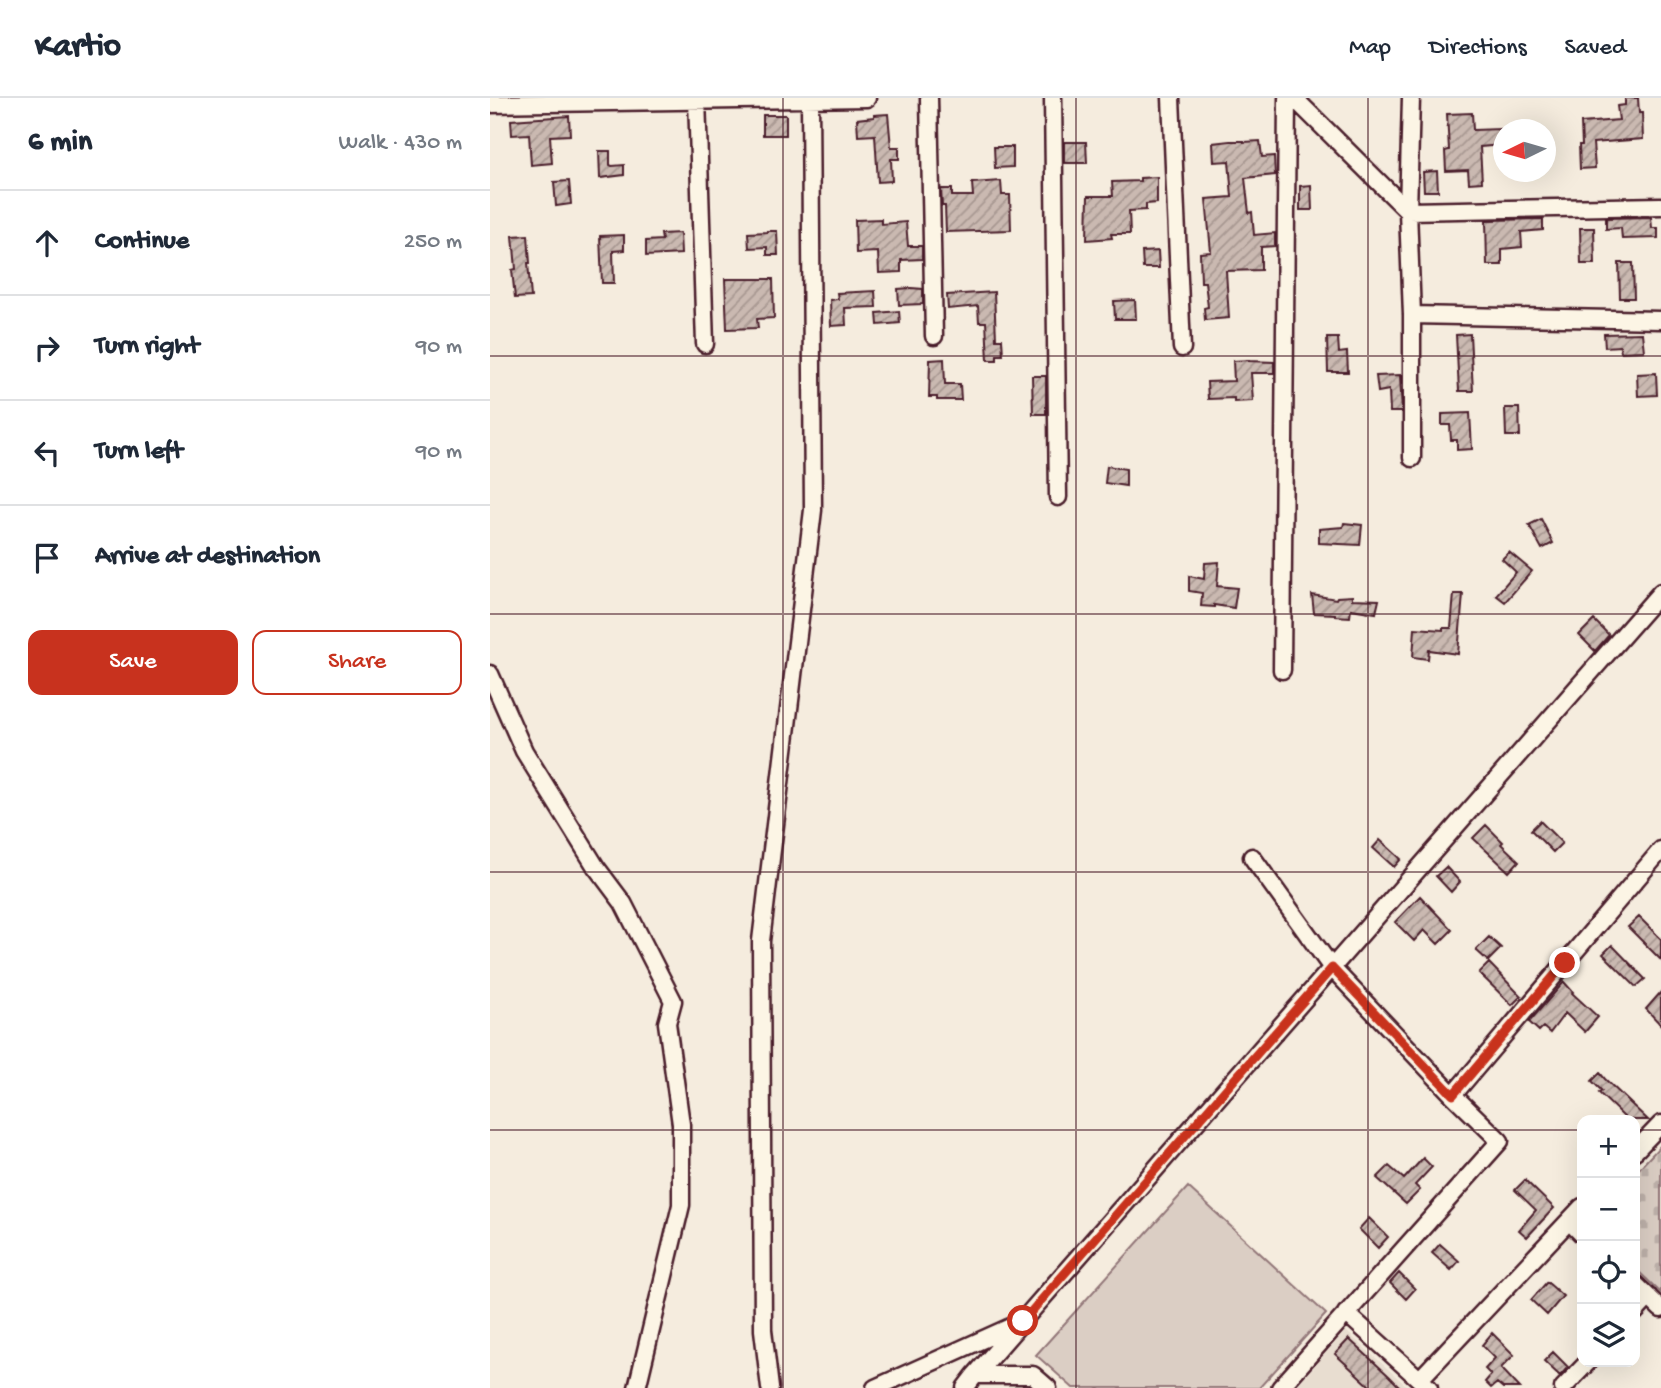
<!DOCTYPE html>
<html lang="en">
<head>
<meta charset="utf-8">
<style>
  body { margin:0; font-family:"Gochi Hand",sans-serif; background:#f6f6f7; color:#1f2937 }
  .controls { position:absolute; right:21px; bottom:21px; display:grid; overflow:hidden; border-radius:14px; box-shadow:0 7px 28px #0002 }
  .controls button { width:63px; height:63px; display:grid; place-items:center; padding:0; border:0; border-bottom:2px solid #e0e1e3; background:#fff; color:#1f2937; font:35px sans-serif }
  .compass { position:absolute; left:1003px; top:21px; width:63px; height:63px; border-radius:50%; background:#fff; box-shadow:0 7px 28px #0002; rotate:265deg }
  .stop { position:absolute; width:21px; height:21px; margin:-16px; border:5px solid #c8321e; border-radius:50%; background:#fff }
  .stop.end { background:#c8321e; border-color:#fff; box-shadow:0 2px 7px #0008 }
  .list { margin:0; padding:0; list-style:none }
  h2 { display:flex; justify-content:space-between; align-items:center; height:91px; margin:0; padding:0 28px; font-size:30px }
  h2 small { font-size:23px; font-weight:400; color:#747a83 }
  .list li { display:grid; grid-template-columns:46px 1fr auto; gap:21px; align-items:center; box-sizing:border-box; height:105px; padding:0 28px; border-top:2px solid #e0e1e3 }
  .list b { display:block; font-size:26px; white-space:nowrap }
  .list em { font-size:23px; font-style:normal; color:#747a83 }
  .actions { display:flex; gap:14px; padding:21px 28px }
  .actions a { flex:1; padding:16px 0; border:2px solid #c8321e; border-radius:14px; text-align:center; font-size:24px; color:#c8321e }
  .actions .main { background:#c8321e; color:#fff }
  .icon { flex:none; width:38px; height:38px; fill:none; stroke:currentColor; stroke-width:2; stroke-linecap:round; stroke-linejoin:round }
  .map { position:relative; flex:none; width:1171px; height:1290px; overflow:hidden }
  header { display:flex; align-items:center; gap:42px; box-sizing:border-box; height:98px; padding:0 35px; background:#fff; border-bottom:2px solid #e0e1e3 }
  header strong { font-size:33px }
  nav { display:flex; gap:38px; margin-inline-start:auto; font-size:24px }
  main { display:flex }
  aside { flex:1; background:#fff }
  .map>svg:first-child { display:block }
  .built { fill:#e8ddd0 }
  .cemetery { fill:url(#cemetery-stones); stroke:#927678; stroke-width:2 }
  .pitch { fill:#dbcec4; stroke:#927678; stroke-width:2 }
  .building { fill:url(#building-hatch); stroke:#4a1f2b; stroke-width:2 }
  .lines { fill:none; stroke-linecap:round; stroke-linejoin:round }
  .minor-casing { stroke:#4a1f2b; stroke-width:21 }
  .minor { stroke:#fcf5e5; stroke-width:16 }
  .route { stroke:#c8321e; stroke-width:9 }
  .grid { fill:none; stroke:#4a1f2b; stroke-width:2; stroke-opacity:0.55 }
</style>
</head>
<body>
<header>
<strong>Kartio</strong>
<nav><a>Map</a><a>Directions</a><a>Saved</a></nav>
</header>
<main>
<aside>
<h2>6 min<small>Walk · 430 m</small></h2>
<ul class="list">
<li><svg class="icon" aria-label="ahead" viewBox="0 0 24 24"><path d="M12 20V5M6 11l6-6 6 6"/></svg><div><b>Continue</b></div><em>250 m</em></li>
<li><svg class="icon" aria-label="right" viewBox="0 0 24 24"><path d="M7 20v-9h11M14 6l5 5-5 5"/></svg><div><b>Turn right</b></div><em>90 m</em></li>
<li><svg class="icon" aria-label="left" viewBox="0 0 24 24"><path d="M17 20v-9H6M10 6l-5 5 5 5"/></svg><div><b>Turn left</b></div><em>90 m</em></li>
<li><svg class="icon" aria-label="arrive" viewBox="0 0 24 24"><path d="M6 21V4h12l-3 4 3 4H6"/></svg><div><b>Arrive at destination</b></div></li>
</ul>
<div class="actions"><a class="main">Save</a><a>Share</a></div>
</aside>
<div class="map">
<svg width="1171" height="1290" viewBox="0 0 1171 1290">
  <defs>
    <pattern id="cemetery-stones" width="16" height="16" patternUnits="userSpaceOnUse" patternTransform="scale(1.75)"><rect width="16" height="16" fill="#dbcec4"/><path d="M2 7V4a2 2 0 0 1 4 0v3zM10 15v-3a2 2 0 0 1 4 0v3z" fill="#bdb0a9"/></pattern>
    <pattern id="building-hatch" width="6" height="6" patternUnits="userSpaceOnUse" patternTransform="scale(1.75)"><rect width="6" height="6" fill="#cab9b1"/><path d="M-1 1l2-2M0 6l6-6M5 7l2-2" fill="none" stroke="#a69690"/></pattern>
  </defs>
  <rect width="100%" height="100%" fill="#f5ecde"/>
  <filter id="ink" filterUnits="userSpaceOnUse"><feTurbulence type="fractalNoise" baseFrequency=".0143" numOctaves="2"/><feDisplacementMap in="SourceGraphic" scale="14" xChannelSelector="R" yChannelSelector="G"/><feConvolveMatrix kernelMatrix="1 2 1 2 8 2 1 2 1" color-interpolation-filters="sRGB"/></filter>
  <g filter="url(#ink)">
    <path class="built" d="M856 1233 919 1290H805Z"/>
    <path class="cemetery" d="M1171 1047V1195L1145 1170V1075Z"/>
    <path class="pitch" d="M698 1089 836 1216 769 1290H583L546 1257Z"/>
    <path class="building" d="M1135 0H1148L1149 15H1152L1153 41 1103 45 1105 70 1090 71 1089 47H1092L1091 25 1129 22 1127 8 1135 7Z
      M982 15 983 32 1011 31 1012 47 990 49 992 84 979 85 978 72 956 73 955 53 959 52 957 16Z
      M398 16 401 49H409V61H401L402 83 388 84 385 37 368 38 367 21 384 19V17Z
      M273 17H296V37H273Z
      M79 18 80 37 60 38 62 65 41 67 39 36 22 37 21 22Z
      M740 43H754V44L770 43 772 59 784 58 785 77 755 80 759 115 762 114 764 137 785 135V148L771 149V172L736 173 739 220 715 222 714 210 718 209 715 184H711L710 155 721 154 716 101 742 99 739 63 724 64 723 45Z
      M574 44H596L597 65H574Z
      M504 49H523V69L505 70Z
      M109 53H120V67L122 68 134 67V77L110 80Z
      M947 73 948 93H934L933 74Z
      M667 79V105L656 106V112L639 113 640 136H621L622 140 597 142 598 98H623L622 84 650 83V80Z
      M79 83 81 106 66 108 64 84Z
      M511 83 512 97H520L521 132 456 134 455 108H452L451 91H462V98H483L482 85Z
      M821 87 822 112H810V88Z
      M1161 119 1162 130H1168V140L1132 141 1131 130 1116 131V120Z
      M391 121V126L416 124 418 148H432V161L411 162V174L389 175 388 154 366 155 365 122Z
      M1053 121V132L1031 134 1032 149 1012 151V167H997L996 122Z
      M1090 130H1104L1105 166H1091Z
      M277 133H287L288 157H277V149L259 150 258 135 277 134Z
      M190 135 191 156 156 158V143L172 142 171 136Z
      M38 137 40 165H38L41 199 25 200 22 172 26 171 23 138Z
      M134 137V152L123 153 124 185H112L110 138Z
      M668 153 669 170H653L652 154Z
      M1129 165H1143L1144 200H1130Z
      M235 181H283L284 220 267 221 268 230 237 231Z
      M421 190 433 191V206L409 207 408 191Z
      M385 193 386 209 355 210 356 227 341 228 340 202 348 201 347 195Z
      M504 194 506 241H512L513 257H507V262H498L496 224H489L488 208 458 211 457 197Z
      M645 202 646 221H625L624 203Z
      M409 213 410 225 388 227 387 215Z
      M1152 235 1154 253 1131 254 1130 248 1115 249 1114 236Z
      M980 236 983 293H969L966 237Z
      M837 240H848L849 255 857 254 858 274H838Z
      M454 261 455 286H470L471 302H447V299H439L440 262Z
      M759 262V263L784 264V275H761L763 303 744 304V300L718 301 717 284 744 283 743 263Z
      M1166 275 1167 297 1148 298 1147 276Z
      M910 277 912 314H900L899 292 888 294 886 278Z
      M542 278H556V316H543Z
      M1015 310H1029L1030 338H1016Z
      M980 315 982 351 967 352V342H961L960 327H952V316Z
      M617 368 636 371V388L615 385Z
      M1051 421 1063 445 1052 451 1039 427Z
      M854 425 872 427 870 447 829 445V431L853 429Z
      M1019 454 1042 473 1015 504 1006 497 1026 474 1012 461Z
      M729 464 727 488 747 490 744 510 724 507V509L711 508 712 495 699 493V478L714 481 715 465Z
      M964 496H973L968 556 939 552 938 561 923 559 925 530 953 532V530H961Z
      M822 497 846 501 847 499 862 498V501L889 502 886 515 861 511 860 519 845 518V516L824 515Z
      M1104 522 1119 537 1105 553 1089 537Z
      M1050 723 1072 745 1063 754 1041 732Z
      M996 727 1013 744 1011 746 1029 763 1019 774 983 740Z
      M890 742 911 761 904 769 883 750Z
      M956 769 970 784 961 794 946 778Z
      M930 798 962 832 948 846 934 832 924 843 905 824Z
      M1149 819 1171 841V862L1138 829Z
      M999 839 1011 850 998 863 986 852Z
      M1122 847 1155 881 1146 889 1113 856Z
      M999 865 1031 898 1022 907 989 875Z
      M1074 884 1083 894 1082 895 1108 919 1095 934 1075 915 1060 935 1053 929 1049 933 1039 924Z
      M1171 894V927L1156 911Z
      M1110 975 1115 981 1158 1022H1137L1109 995 1112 993 1102 983Z
      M933 1060 942 1069 925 1087 930 1092 916 1106 887 1080 899 1068 914 1081Z
      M1035 1082 1064 1110 1037 1139 1029 1132 1046 1112 1025 1092Z
      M879 1120 898 1139 888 1150 869 1131Z
      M950 1146 969 1163 961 1172 942 1155Z
      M909 1175 925 1191 916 1201 900 1185Z
      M1057 1184 1073 1198 1057 1217 1041 1202Z
      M1002 1235 1024 1257 1011 1270 1030 1290H1013L1007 1285 1001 1290 995 1284 1001 1277 995 1271 1005 1260 992 1247Z
      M859 1241 899 1278 911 1290H882L845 1256Z
      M1063 1254 1078 1269 1070 1278 1054 1263Z"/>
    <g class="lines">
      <defs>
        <path id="minor" d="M207 0 215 246
          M439 0 444 238
          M563 0 568 399
          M681 0 692 250
          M804 0 918 113 1171 108
          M921 0 918 113 922 217V360
          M0 6 377 0
          M922 217 1171 222
          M792 572 797 0
          M0 576 34 653 106 769 133 805 183 903 177 925 191 1026V1107L147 1290
          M762 759 842 870 963 997 1010 1043 790 1290
          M963 997 1171 752
          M1145 1053 1171 1026
          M1079 1123 1092 1136
          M1145 1186 1171 1211
          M1145 1214 1159 1199
          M856 1215 939 1290
          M485 1277 1171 494
          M930 1281 1092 1109
          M280 1290 273 1232 271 843 323 412 320 0
          M385 1290 527 1226
          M475 1290 485 1277H543L558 1290
          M1073 1290 1098 1264"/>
      </defs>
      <use href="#minor" class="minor-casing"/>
      <use href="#minor" class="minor"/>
    </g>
  </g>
  <g class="lines" filter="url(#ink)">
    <path class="route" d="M533 1223 842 870 963 997 1075 865"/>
  </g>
  <path class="grid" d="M293 0V1290M586 0V1290M878 0V1290M0 258H1171M0 516H1171M0 774H1171M0 1032H1092M1145 1032H1171"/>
</svg>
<div class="controls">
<button>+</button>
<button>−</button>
<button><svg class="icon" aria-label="locate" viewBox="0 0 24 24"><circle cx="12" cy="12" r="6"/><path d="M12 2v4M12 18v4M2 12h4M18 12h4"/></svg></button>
<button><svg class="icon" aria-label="layers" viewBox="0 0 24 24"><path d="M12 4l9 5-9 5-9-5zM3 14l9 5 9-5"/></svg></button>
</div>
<svg class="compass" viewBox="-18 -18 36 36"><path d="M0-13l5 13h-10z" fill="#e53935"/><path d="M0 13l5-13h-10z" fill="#747a83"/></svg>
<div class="stop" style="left:533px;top:1223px"></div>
<div class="stop end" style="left:1075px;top:865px"></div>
</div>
</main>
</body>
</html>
